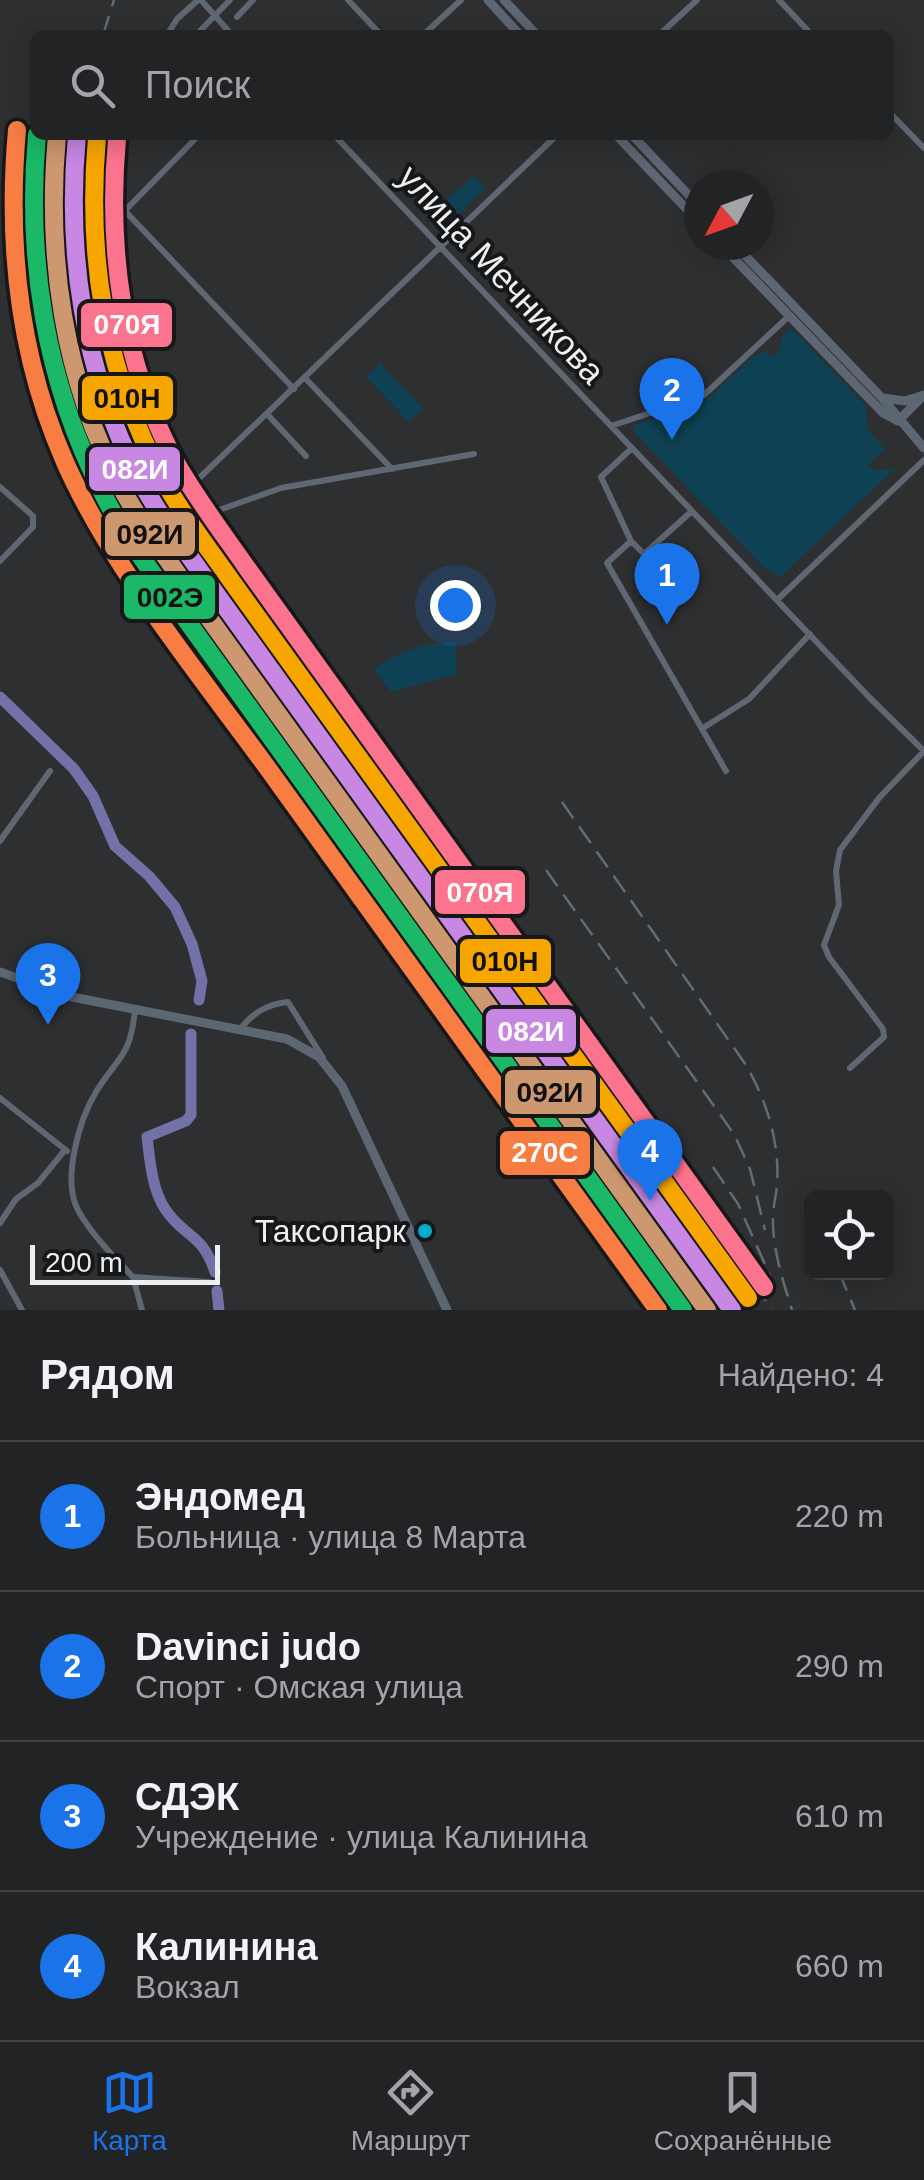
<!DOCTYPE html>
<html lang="ru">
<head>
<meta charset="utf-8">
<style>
  body { margin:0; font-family:Arial,sans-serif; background:#2e2f32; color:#f1f3f6 }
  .controls { position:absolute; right:30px; bottom:30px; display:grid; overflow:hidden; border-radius:15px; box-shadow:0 5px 25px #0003 }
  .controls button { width:90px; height:90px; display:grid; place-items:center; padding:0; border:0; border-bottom:2px solid #3f4042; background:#222325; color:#f1f3f6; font:50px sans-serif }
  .compass { position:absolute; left:684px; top:170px; width:90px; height:90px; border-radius:50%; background:#222325; box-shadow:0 5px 25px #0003; rotate:229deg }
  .scale { position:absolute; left:30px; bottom:25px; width:190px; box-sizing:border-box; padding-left:10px; border:5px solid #edeff1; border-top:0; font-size:28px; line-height:35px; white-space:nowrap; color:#edeff1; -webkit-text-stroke:8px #161718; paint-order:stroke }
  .you { position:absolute; left:455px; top:605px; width:35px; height:35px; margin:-25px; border:8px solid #fff; border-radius:50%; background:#1a73e8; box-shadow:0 0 0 15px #1a73e833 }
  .badge { display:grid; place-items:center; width:65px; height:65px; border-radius:50%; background:#1a73e8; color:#fff; font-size:32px; font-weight:700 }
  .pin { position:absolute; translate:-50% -82px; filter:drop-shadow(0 2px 5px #0008) }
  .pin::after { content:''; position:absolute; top:52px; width:35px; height:30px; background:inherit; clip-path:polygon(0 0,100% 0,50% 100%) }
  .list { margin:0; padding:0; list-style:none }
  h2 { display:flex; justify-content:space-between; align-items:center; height:130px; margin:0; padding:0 40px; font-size:42px }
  h2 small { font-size:32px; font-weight:400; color:#a2a4a7 }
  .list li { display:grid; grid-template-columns:65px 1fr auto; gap:30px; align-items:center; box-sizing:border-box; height:150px; padding:0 40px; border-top:2px solid #3f4042 }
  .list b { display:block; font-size:38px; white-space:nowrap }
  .list p { margin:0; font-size:32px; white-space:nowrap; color:#a2a4a7 }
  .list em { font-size:32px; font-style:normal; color:#a2a4a7 }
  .icon { flex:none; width:55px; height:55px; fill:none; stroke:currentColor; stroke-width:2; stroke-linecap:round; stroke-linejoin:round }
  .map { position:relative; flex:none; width:924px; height:1310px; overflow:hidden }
  .search { position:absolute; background:#222325; box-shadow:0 5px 25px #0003; left:30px; right:30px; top:30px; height:110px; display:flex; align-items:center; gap:25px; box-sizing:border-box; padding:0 35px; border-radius:15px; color:#a2a4a7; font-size:38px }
  .sheet { height:730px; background:#222325 }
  nav { display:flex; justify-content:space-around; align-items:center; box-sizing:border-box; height:140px; border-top:2px solid #3f4042; background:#222325; font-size:28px; color:#a2a4a7 }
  nav a { display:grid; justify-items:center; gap:5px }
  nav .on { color:#1a73e8 }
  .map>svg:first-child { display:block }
  .green { fill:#0e4153 }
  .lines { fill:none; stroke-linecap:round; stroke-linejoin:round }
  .river { stroke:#7272a8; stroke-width:11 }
  .minor { stroke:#5e6772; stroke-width:6 }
  .major { stroke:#5d6673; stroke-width:9 }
  .rail { stroke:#656b72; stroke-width:2.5; stroke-dasharray:20 10; stroke-linecap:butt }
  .rail-1-casing { stroke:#161718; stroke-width:25 }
  .rail-2-casing { stroke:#161718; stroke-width:25 }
  .rail-3-casing { stroke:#161718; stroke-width:25 }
  .rail-4-casing { stroke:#161718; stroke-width:25 }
  .rail-5-casing { stroke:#161718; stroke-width:25 }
  .rail-6-casing { stroke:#161718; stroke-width:25 }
  .rail-1 { stroke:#c787e3; stroke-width:18 }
  .rail-2 { stroke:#cd976f; stroke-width:18 }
  .rail-3 { stroke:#f7a600; stroke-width:18 }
  .rail-4 { stroke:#1ab867; stroke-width:18 }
  .rail-5 { stroke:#fc738d; stroke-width:18 }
  .rail-6 { stroke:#f77d43; stroke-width:18 }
  .bus-dot { fill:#06acd0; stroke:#161718; stroke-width:4 }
  .labels { text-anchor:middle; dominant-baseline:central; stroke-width:8; stroke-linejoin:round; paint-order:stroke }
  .bus-label { font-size:32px; fill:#edeff1; stroke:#161718; text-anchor:end }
  .street-label { font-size:35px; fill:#edeff1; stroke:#161718 }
  .line-badge { stroke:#161718; stroke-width:4 }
  .badge-label { font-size:28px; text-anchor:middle; font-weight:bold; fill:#fff }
  .pale-badge-label { font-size:28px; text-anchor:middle; font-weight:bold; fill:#111 }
</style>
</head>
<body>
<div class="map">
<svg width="924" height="1310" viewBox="0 0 924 1310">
  <rect width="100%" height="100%" fill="#2d2f31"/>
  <path class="green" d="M474 176 486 188 449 224 437 226 419 207 428 191 444 202Z
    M791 328 865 405 869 431 885 449 868 465 874 470 895 469 780 577 765 569 633 431 634 425 704 402 756 354 758 356 765 351 773 356 778 354 782 336Z
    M380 363 423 409 409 422 366 377Z
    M455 642 457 674 391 692 374 669C400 651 423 643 455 642Z"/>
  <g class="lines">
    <path class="river" d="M0 697 74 769 93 796 115 846 149 876 175 907 192 944 202 981 199 1000
      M191 1034V1115L186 1121 147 1137C150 1161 152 1189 165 1209 183 1237 202 1232 215 1272
      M217 1291 219 1310"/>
    <path class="minor" d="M201 0 232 35
      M348 0 381 35
      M779 0 812 35
      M237 17 253 0
      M167 35 177 19 198 0
      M196 35 230 0
      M423 35 461 0
      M659 35 697 0
      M889 112 924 148
      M199 135 107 229 102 243 160 423 192 485 186 494 197 505 219 510 281 488 474 454
      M334 135 869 697 924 751
      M126 212 294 389
      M305 378 392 469
      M267 414 306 456
      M611 426 704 395 789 316
      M632 448 601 477 631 541 607 563 726 771
      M192 485 557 135
      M0 487 33 516V527L0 561
      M631 541 644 554 692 511
      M777 600 924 460
      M703 728 749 699 810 634
      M0 841 50 771
      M135 1010C130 1058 119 1055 96 1092 79 1120 61 1182 79 1212 93 1236 113 1256 133 1277L209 1282
      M240 1029C253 1013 267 1004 288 1002L323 1058
      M850 1068 884 1037 883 1029 829 957 824 945 839 905 836 871 840 850 879 798 924 751
      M0 1098 67 1151
      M0 1223 16 1199 38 1183 65 1150
      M0 1270 22 1310
      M133 1277 142 1310"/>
    <path class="major" d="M488 0 520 35
      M504 0 537 35
      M616 135 699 222
      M632 135 699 206
      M721 245 883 413 898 421
      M735 245 882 398 924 448
      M883 398 905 401 924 395
      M898 421 921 398
      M0 972 72 997 287 1039 319 1057 342 1086 447 1310"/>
    <path class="rail" d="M103 35 114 0
      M86 135C72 290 112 418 198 545L750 1310
      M562 802 746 1065C767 1102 780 1142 777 1186 776 1196 773 1207 773 1217 772 1248 783 1281 792 1310
      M416 826 440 852 757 1286 771 1310
      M546 870 734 1134 750 1169 765 1230
      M713 1167 738 1204 773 1282
      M839 1272 855 1310"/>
    <defs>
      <path id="rail-1" d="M77 135C66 252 83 371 138 476 159 517 188 553 214 591L732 1310"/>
      <path id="rail-2" d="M57 135C46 256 63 379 121 487 143 528 172 565 198 603L707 1310"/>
      <path id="rail-3" d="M97 137C87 250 103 362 155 464 175 505 204 542 230 579L748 1298"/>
      <path id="rail-4" d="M37 135C26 258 45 381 102 492 124 536 154 575 182 614L683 1310"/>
      <path id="rail-5" d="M117 139C107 249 122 361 174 459 195 497 222 532 247 568L764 1287"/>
      <path id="rail-6" d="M17 130C7 243 19 358 65 462 113 571 204 680 274 777 402 954 530 1132 658 1310"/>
    </defs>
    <use href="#rail-1" class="rail-1-casing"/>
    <use href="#rail-2" class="rail-2-casing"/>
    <use href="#rail-3" class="rail-3-casing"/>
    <use href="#rail-4" class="rail-4-casing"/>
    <use href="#rail-5" class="rail-5-casing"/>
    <use href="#rail-6" class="rail-6-casing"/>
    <use href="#rail-1" class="rail-1"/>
    <use href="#rail-2" class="rail-2"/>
    <use href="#rail-3" class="rail-3"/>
    <use href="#rail-4" class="rail-4"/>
    <use href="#rail-5" class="rail-5"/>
    <use href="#rail-6" class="rail-6"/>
  </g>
  <circle class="bus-dot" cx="425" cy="1231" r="9"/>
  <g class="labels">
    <g class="bus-label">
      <text x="406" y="1231">Таксопарк</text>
    </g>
    <g class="street-label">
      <text transform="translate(502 274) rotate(47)">улица Мечникова</text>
    </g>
  </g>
  <g class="line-badge">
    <rect x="79" y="301" width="95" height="48" rx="10" fill="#fc738d"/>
    <rect x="80" y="374" width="95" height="48" rx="10" fill="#f7a600"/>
    <rect x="87" y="445" width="95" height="48" rx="10" fill="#c787e3"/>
    <rect x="103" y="510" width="94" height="48" rx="10" fill="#cd976f"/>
    <rect x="122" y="573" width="95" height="48" rx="10" fill="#1ab867"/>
    <rect x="433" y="868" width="94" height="48" rx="10" fill="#fc738d"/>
    <rect x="458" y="937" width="95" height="48" rx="10" fill="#f7a600"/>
    <rect x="484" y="1007" width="94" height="48" rx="10" fill="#c787e3"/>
    <rect x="503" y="1068" width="95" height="48" rx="10" fill="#cd976f"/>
    <rect x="498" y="1129" width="94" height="48" rx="10" fill="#f77d43"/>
  </g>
  <g class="badge-label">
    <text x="127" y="334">070Я</text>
    <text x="135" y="479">082И</text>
    <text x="480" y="902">070Я</text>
    <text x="531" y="1041">082И</text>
    <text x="545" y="1162">270С</text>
  </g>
  <g class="pale-badge-label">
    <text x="127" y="408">010Н</text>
    <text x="150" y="544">092И</text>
    <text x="170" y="607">002Э</text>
    <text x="505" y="971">010Н</text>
    <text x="550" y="1102">092И</text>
  </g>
</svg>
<div class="controls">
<button><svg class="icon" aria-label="locate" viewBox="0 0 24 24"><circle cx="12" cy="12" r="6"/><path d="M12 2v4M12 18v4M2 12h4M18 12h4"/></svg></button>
</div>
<svg class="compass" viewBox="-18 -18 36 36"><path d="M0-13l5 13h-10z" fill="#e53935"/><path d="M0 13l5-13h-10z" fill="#a2a4a7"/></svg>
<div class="scale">200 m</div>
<div class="you"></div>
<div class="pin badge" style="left:667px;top:625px">1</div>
<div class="pin badge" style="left:672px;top:440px">2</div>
<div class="pin badge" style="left:48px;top:1025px">3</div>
<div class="pin badge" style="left:650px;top:1201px">4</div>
<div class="search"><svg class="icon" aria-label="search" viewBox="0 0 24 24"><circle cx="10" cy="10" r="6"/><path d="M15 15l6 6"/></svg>Поиск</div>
</div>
<section class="sheet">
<h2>Рядом<small>Найдено: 4</small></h2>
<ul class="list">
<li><span class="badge">1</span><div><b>Эндомед</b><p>Больница · улица 8 Марта</p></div><em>220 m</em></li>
<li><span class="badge">2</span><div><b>Davinci judo</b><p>Спорт · Омская улица</p></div><em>290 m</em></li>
<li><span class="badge">3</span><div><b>СДЭК</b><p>Учреждение · улица Калинина</p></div><em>610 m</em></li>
<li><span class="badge">4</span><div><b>Калинина</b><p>Вокзал</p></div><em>660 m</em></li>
</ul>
</section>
<nav>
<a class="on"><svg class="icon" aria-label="map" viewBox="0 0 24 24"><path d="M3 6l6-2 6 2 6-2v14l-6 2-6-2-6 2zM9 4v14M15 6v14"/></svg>Карта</a>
<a><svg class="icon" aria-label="directions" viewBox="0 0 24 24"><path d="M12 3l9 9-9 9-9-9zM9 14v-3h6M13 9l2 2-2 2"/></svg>Маршрут</a>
<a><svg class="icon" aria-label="saved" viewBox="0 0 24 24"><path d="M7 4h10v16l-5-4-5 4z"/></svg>Сохранённые</a>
</nav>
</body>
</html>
